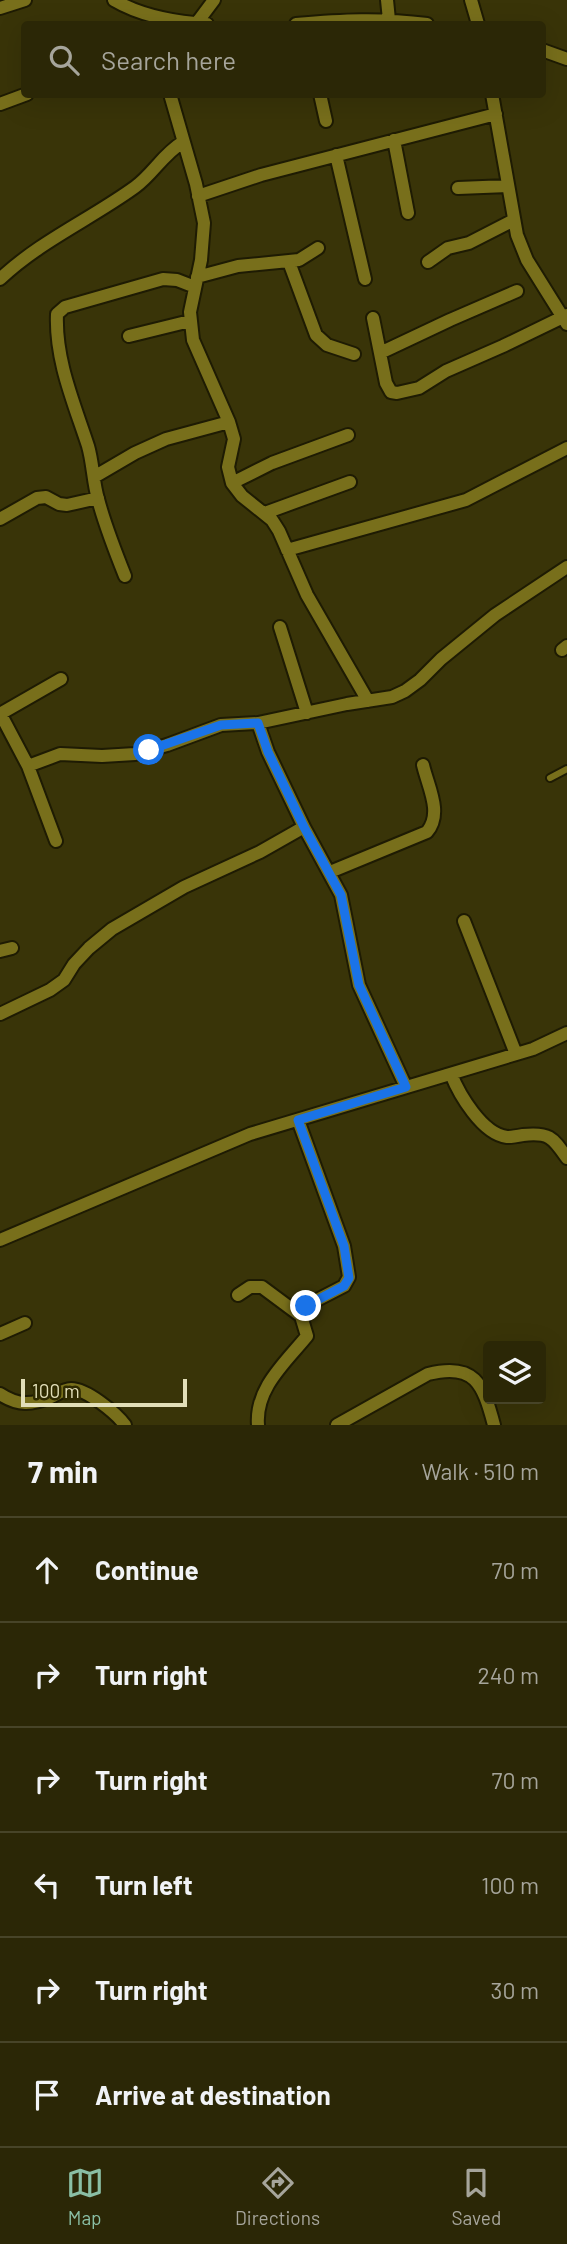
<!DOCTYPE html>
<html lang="en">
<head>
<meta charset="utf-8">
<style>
  body { margin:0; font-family:Barlow,sans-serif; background:#332f10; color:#f1f3f6 }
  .controls { position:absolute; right:21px; bottom:21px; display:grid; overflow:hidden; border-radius:7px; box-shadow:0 7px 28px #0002 }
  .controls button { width:63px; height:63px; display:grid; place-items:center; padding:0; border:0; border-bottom:2px solid #474428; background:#2b2706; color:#f1f3f6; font:35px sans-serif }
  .scale { position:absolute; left:21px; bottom:18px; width:166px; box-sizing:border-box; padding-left:7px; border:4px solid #e2deb8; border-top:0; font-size:19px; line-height:24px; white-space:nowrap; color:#e2deb8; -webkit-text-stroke:5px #2f2a00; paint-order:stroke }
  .stop { position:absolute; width:21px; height:21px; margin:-16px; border:5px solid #1a73e8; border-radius:50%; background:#fff }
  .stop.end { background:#1a73e8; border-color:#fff; box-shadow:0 2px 7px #0008 }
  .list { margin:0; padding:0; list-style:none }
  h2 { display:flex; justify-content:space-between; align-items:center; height:91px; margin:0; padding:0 28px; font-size:30px }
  h2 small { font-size:23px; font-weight:400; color:#a6a59b }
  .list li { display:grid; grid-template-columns:46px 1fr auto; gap:21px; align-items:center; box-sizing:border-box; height:105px; padding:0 28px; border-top:2px solid #474428 }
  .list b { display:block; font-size:26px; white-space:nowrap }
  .list em { font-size:23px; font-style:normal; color:#a6a59b }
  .icon { flex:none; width:38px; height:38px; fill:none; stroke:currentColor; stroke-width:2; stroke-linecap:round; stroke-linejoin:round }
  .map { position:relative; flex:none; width:567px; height:1425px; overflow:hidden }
  .search { position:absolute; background:#2b2706; box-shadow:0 7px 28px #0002; left:21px; right:21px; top:21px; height:77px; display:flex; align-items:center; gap:18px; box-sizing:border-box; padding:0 24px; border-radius:7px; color:#a6a59b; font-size:26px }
  .sheet { height:721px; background:#2b2706 }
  nav { display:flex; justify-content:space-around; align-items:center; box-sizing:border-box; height:98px; border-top:2px solid #474428; background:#2b2706; font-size:19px; color:#a6a59b }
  nav a { display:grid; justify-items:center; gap:4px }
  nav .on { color:#8abfa5 }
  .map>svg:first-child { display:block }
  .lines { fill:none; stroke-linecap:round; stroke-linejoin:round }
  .lane-casing { stroke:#1e1b03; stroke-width:10 }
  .street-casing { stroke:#1e1b03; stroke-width:16 }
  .lane { stroke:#786f1b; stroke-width:6 }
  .street { stroke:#786f1b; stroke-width:12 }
  .route { stroke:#1a73e8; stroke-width:9 }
</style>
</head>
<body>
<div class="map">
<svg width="567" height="1425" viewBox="0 0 567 1425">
  <rect width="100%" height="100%" fill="#393408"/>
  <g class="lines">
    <defs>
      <path id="lane" d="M550 778 567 769"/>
      <path id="street" d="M114 0C141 16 175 22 207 24
        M387 0 389 20
        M471 0 478 24
        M0 8 25 0
        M196 24 214 0
        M296 24C342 20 380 18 427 24
        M542 50 567 59
        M170 94 196 184 204 223 201 260 190 312 193 340 229 422 234 439 228 467 232 483 242 496 272 520 279 531 307 595 368 701
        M320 94 326 121
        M492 94 517 235 527 260 567 324
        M0 104 27 94
        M394 140 408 213
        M336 155 365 279
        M458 188 508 186
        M198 196 261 175 496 114
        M289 262 316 335 327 345 354 354
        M428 262 448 248 469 243 514 220
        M197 277 238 266 299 260 318 248
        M0 279C40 241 91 219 135 187 153 174 163 154 183 142
        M373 318 386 383 391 392 397 393 419 388 446 371 503 346 567 315
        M129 336 190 321
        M380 353 450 320 517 291
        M94 477 135 453 166 439 229 422
        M232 483 272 463 348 435
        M265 513 350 482
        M0 519 37 498 46 497 59 504 67 505 98 498
        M287 550 466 500 567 448
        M125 576C115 551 105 526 98 499 93 482 93 463 88 446 74 403 55 360 57 314L65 307 163 279 177 280 195 287
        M280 627 307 713
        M562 650 567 646
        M0 713 28 766 56 841
        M0 714 61 679
        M258 723 268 752 304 827 341 895 359 985 406 1087
        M28 766 60 754 102 756 135 754 167 745 221 725 258 723 347 704 392 697 405 691 420 680 441 659 495 615 567 567
        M330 872 427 832C443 813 428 787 423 765
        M464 921 516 1054
        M0 951 12 948
        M0 1014 50 990 64 980 74 964 89 948 112 929 184 887 260 852 304 827
        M451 1074C459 1094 482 1134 507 1137 512 1137 518 1136 523 1135 550 1132 553 1138 567 1158
        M0 1240 250 1134 533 1049 567 1033
        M238 1295 250 1287H262L301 1316
        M0 1334 25 1323
        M0 1394C18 1406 32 1405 51 1397 57 1394 64 1389 71 1389 87 1389 116 1413 125 1425
        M258 1425C255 1388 286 1362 307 1336L301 1316 302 1311 313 1302 344 1286 349 1277 344 1246 298 1120
        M337 1425 428 1374C475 1362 483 1384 494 1425"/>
    </defs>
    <use href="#lane" class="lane-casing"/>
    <use href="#street" class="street-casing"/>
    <use href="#lane" class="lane"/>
    <use href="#street" class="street"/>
  </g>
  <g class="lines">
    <path class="route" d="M149 750 221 725 258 723 268 752 304 827 341 895 359 985 406 1087 298 1120 344 1246 349 1278 344 1286 306 1306"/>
  </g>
</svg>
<div class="controls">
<button><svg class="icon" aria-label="layers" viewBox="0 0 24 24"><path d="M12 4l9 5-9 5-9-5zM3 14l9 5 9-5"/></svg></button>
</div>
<div class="scale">100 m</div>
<div class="stop" style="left:149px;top:750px"></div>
<div class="stop end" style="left:306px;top:1306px"></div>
<div class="search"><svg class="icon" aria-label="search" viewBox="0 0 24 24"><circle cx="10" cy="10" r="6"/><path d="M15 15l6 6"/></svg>Search here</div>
</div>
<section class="sheet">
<h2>7 min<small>Walk · 510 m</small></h2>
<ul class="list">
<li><svg class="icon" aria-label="ahead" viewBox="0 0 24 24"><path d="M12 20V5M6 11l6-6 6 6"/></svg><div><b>Continue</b></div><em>70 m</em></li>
<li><svg class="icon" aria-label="right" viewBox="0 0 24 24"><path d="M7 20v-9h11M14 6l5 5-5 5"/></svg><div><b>Turn right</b></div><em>240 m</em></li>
<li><svg class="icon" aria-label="right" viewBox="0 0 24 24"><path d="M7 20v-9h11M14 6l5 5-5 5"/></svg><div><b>Turn right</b></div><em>70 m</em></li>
<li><svg class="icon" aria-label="left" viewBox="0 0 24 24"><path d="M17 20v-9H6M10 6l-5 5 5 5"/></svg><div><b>Turn left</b></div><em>100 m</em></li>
<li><svg class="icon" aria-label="right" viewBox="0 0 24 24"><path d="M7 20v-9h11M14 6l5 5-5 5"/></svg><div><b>Turn right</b></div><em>30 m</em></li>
<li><svg class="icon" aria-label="arrive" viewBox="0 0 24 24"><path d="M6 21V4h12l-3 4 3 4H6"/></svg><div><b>Arrive at destination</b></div></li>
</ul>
</section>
<nav>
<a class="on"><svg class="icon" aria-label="map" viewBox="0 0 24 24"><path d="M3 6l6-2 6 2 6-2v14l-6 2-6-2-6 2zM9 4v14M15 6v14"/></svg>Map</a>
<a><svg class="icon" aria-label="directions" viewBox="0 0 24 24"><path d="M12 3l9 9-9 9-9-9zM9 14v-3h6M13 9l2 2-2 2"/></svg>Directions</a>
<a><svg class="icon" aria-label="saved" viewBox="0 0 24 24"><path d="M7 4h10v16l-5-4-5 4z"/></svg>Saved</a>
</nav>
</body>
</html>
